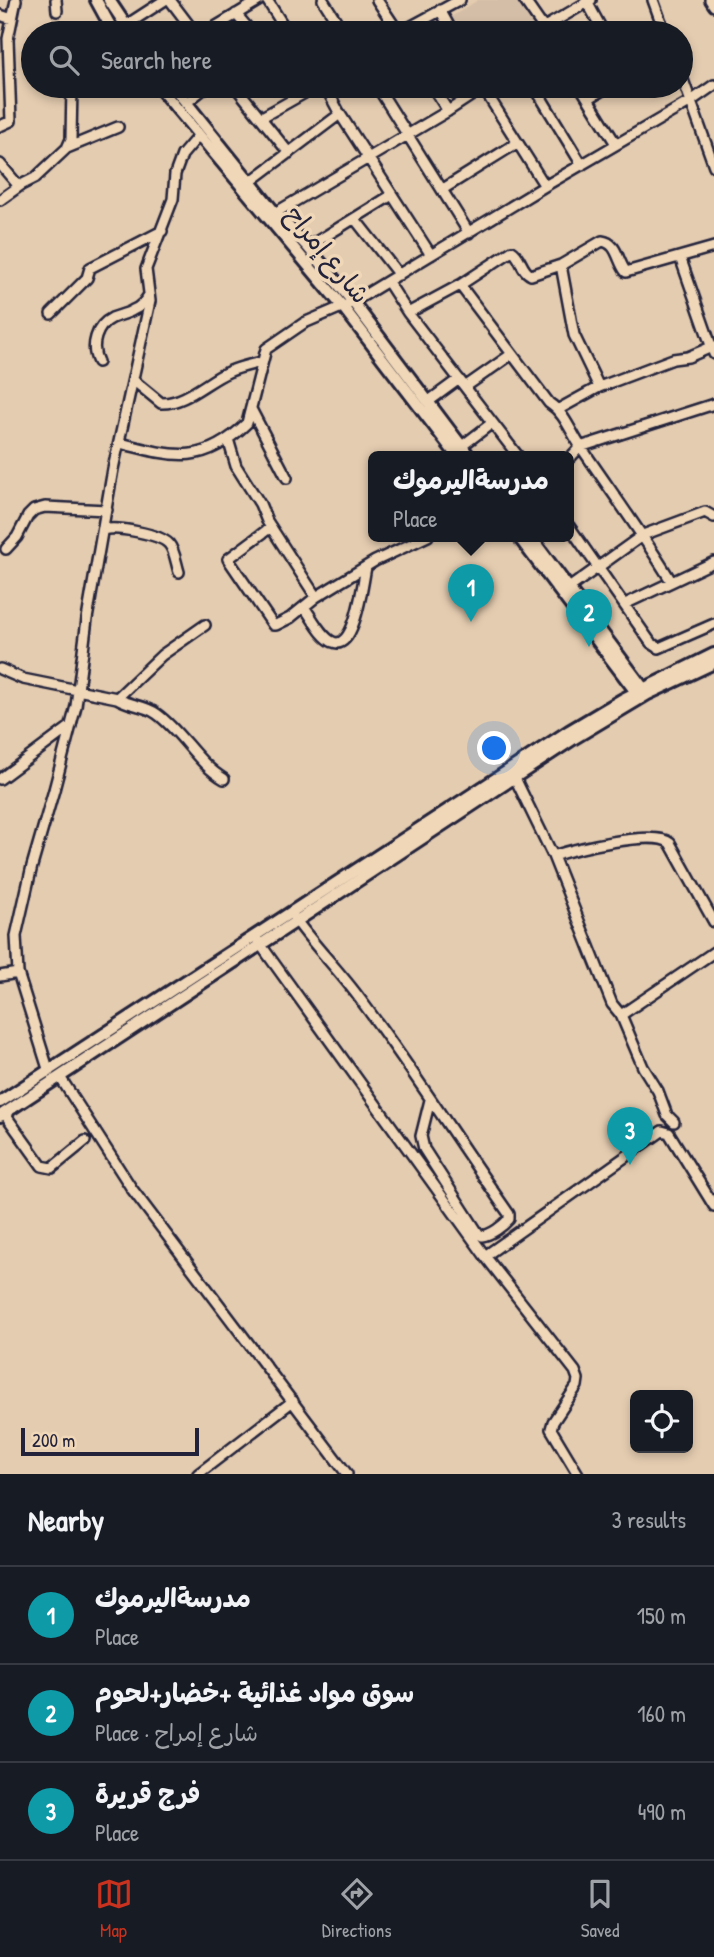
<!DOCTYPE html>
<html lang="en">
<head>
<meta charset="utf-8">
<style>
  body { margin:0; font-family:"Patrick Hand","Playpen Sans Arabic",sans-serif; background:#20242c; color:#f1f3f6 }
  .controls { position:absolute; right:21px; bottom:21px; display:grid; overflow:hidden; border-radius:10px; box-shadow:0 4px 10px #0003 }
  .controls button { width:63px; height:63px; display:grid; place-items:center; padding:0; border:0; border-bottom:2px solid #363941; background:#171b24; color:#f1f3f6; font:35px sans-serif }
  .scale { position:absolute; left:21px; bottom:18px; width:178px; box-sizing:border-box; padding-left:7px; border:4px solid #22223b; border-top:0; font-size:19px; line-height:24px; white-space:nowrap; color:#22223b; -webkit-text-stroke:5px #f0d7b8; paint-order:stroke }
  .you { position:absolute; left:495px; top:749px; width:24px; height:24px; margin:-18px; border:5px solid #fff; border-radius:50%; background:#1a73e8; box-shadow:0 0 0 10px #1a73e833 }
  .badge { display:grid; place-items:center; width:46px; height:46px; border-radius:50%; background:#c8321e; color:#fff; font-size:23px; font-weight:700 }
  .pin { position:absolute; translate:-50% -58px; filter:drop-shadow(0 2px 4px #0008) }
  .pin::after { content:''; position:absolute; top:37px; width:24px; height:21px; background:inherit; clip-path:polygon(0 0,100% 0,50% 100%) }
  .popup { position:absolute; left:368px; top:451px; width:206px; height:91px; box-sizing:border-box; display:grid; place-content:center; border-radius:10px; background:#171b24; filter:drop-shadow(0 2px 5px #0005); font-size:23px; white-space:nowrap; color:#9ea1a6 }
  .popup b { font-size:26px; color:#f1f3f6 }
  .popup::after { content:''; position:absolute; left:50%; top:100%; margin-left:-14px; border:14px solid transparent; border-top-color:#171b24 }
  .list { margin:0; padding:0; list-style:none }
  h2 { display:flex; justify-content:space-between; align-items:center; height:91px; margin:0; padding:0 28px; font-size:30px }
  h2 small { font-size:23px; font-weight:400; color:#9ea1a6 }
  .list li { display:grid; grid-template-columns:46px 1fr auto; gap:21px; align-items:center; box-sizing:border-box; height:98px; padding:0 28px; border-top:2px solid #363941 }
  .list b { display:block; font-size:26px; white-space:nowrap }
  .list p { margin:0; font-size:23px; white-space:nowrap; color:#9ea1a6 }
  .list em { font-size:23px; font-style:normal; color:#9ea1a6 }
  .icon { flex:none; width:38px; height:38px; fill:none; stroke:currentColor; stroke-width:2; stroke-linecap:round; stroke-linejoin:round }
  .map { position:relative; flex:none; width:714px; height:1474px; overflow:hidden }
  .search { position:absolute; background:#171b24; box-shadow:0 4px 10px #0003; left:21px; right:21px; top:21px; height:77px; display:flex; align-items:center; gap:18px; box-sizing:border-box; padding:0 24px; border-radius:38px; color:#9ea1a6; font-size:26px }
  .sheet { height:385px; background:#171b24 }
  nav { display:flex; justify-content:space-around; align-items:center; box-sizing:border-box; height:98px; border-top:2px solid #363941; background:#171b24; font-size:19px; color:#9ea1a6 }
  nav a { display:grid; justify-items:center; gap:4px }
  nav .on { color:#c8321e }
  .map>svg:first-child { display:block }
  .built { fill:#d5bea7 }
  .lines { fill:none; stroke-linecap:round; stroke-linejoin:round }
  .minor-casing { stroke:#22223b; stroke-width:14 }
  .major-casing { stroke:#22223b; stroke-width:16 }
  .minor { stroke:#f0d7b8; stroke-width:9 }
  .major { stroke:#f0d7b8; stroke-width:10 }
  .labels { text-anchor:middle; dominant-baseline:central; stroke-width:7; stroke-linejoin:round; paint-order:stroke }
  .street-label { font-size:26px; fill:#22223b; stroke:#f0d7b8 }
</style>
</head>
<body>
<div class="map">
<svg width="714" height="1474" viewBox="0 0 714 1474">
  <rect width="100%" height="100%" fill="#e4ccb0"/>
  <filter id="ink" filterUnits="userSpaceOnUse"><feTurbulence type="fractalNoise" baseFrequency=".0143" numOctaves="2"/><feDisplacementMap in="SourceGraphic" scale="14" xChannelSelector="R" yChannelSelector="G"/><feConvolveMatrix kernelMatrix="1 2 1 2 8 2 1 2 1" color-interpolation-filters="sRGB"/></filter>
  <g filter="url(#ink)">
    <path class="built" d="M478 0H517L539 33H458L448 19Z"/>
    <g class="lines">
      <defs>
        <path id="minor" d="M56 0 57 11
          M170 0 195 33
          M267 0 288 33
          M323 0 344 33
          M377 0 399 33
          M524 0 547 33
          M586 0 604 33
          M653 0 665 33
          M710 0 714 6
          M440 10 453 33
          M236 14 252 33
          M0 15 12 19
          M543 28 591 0
          M114 33 165 0
          M205 33 260 0
          M309 33 337 23
          M399 33 460 0
          M681 74 714 166
          M235 86 289 153
          M289 86 296 97
          M325 86 340 114 431 255
          M377 86 469 233
          M432 86 448 111
          M482 86 545 186
          M534 86 582 165
          M580 86 616 144
          M588 99 609 86
          M186 103 207 86
          M262 117 317 86
          M0 126 11 121 8 39 16 0
          M67 148 118 127
          M0 164 18 185H21
          M250 182 340 114
          M443 189 517 143
          M0 200 21 185 35 178 67 148 71 139 72 86
          M275 213 448 111 486 86
          M355 219 399 275
          M308 247 392 195
          M680 257 714 354
          M561 265 574 335 599 387
          M388 282 408 313 518 456
          M460 285 512 251C521 256 521 271 531 275L561 265 602 241C618 243 617 261 626 272L714 247
          M408 313 460 285 549 403C566 414 571 434 583 450 613 494 644 536 671 581
          M51 314 87 278 90 268 162 231
          M98 362C90 346 96 326 112 318 119 315 127 314 133 310 141 307 145 301 149 295
          M133 380 161 403C185 404 207 381 228 372 239 367 250 365 261 362
          M465 387 512 354
          M429 401 459 379
          M251 409 287 478
          M559 409 599 387 673 359 688 357 714 346
          M228 439 236 466 260 504 267 521 316 597
          M120 443C175 457 203 466 247 423L266 349 304 323 353 302 545 186 691 101 714 85
          M462 446 492 423
          M569 459 580 447 714 404
          M569 526 651 643 659 648 714 624
          M271 527 228 559 273 625H276L290 618 316 597 375 561 428 536
          M103 530C116 526 160 534 169 544 175 551 176 563 179 572
          M6 549 17 537 28 516 34 510 45 507 107 510
          M569 588 643 535 705 512 714 517
          M625 604 714 562
          M304 607C312 617 321 637 333 642 355 652 363 581 366 567
          M0 669 23 679 117 698 162 655 205 625
          M117 698C130 706 145 705 157 714 182 732 198 764 224 779
          M513 774 553 856 612 1004 621 1015 643 1067 658 1091 667 1115 674 1122
          M0 779 71 726
          M553 856C574 849 655 829 670 843L714 922
          M293 916C313 945 339 970 360 999 412 1068 459 1143 509 1214V1219C503 1226 491 1235 482 1236L478 1233 424 1149 421 1136 430 1100
          M258 941 485 1256 575 1371 578 1379 577 1386 553 1422 551 1429 578 1474
          M0 976 18 973
          M621 1015 714 952
          M49 1072 18 973 16 936 32 866 54 790 76 706 87 619 113 469 150 301 146 269 173 199 175 174 182 155 199 135
          M60 1077 132 1189 347 1474
          M4 1113 42 1166 52 1168 85 1141
          M485 1256 662 1131 669 1133 714 1206
          M198 1474 293 1401"/>
        <path id="major" d="M96 0 114 33
          M109 0 131 33
          M158 86 343 307 457 456
          M173 86 275 213 308 247 353 302 469 456
          M518 536 639 696
          M530 536 646 692
          M0 1102 569 731 623 699 714 654
          M0 1116 573 739 648 694 714 663"/>
      </defs>
      <use href="#minor" class="minor-casing"/>
      <use href="#major" class="major-casing"/>
      <use href="#minor" class="minor"/>
      <use href="#major" class="major"/>
    </g>
  </g>
  <g class="labels">
    <g class="street-label">
      <text transform="translate(328 254) rotate(51)">شارع إمراح</text>
    </g>
  </g>
</svg>
<div class="controls">
<button><svg class="icon" aria-label="locate" viewBox="0 0 24 24"><circle cx="12" cy="12" r="6"/><path d="M12 2v4M12 18v4M2 12h4M18 12h4"/></svg></button>
</div>
<div class="scale">200 m</div>
<div class="you"></div>
<div class="pin badge" style="left:471px;top:622px;background:#0f9aa8">1</div>
<div class="popup"><b>مدرسةاليرموك</b>Place</div>
<div class="pin badge" style="left:589px;top:647px;background:#0f9aa8">2</div>
<div class="pin badge" style="left:630px;top:1165px;background:#0f9aa8">3</div>
<div class="search"><svg class="icon" aria-label="search" viewBox="0 0 24 24"><circle cx="10" cy="10" r="6"/><path d="M15 15l6 6"/></svg>Search here</div>
</div>
<section class="sheet">
<h2>Nearby<small>3 results</small></h2>
<ul class="list">
<li><span class="badge" style="background:#0f9aa8">1</span><div><b>مدرسةاليرموك</b><p>Place</p></div><em>150 m</em></li>
<li><span class="badge" style="background:#0f9aa8">2</span><div><b>سوق مواد غذائية +خضار+لحوم</b><p>Place · شارع إمراح</p></div><em>160 m</em></li>
<li><span class="badge" style="background:#0f9aa8">3</span><div><b>فرج قريرة</b><p>Place</p></div><em>490 m</em></li>
</ul>
</section>
<nav>
<a class="on"><svg class="icon" aria-label="map" viewBox="0 0 24 24"><path d="M3 6l6-2 6 2 6-2v14l-6 2-6-2-6 2zM9 4v14M15 6v14"/></svg>Map</a>
<a><svg class="icon" aria-label="directions" viewBox="0 0 24 24"><path d="M12 3l9 9-9 9-9-9zM9 14v-3h6M13 9l2 2-2 2"/></svg>Directions</a>
<a><svg class="icon" aria-label="saved" viewBox="0 0 24 24"><path d="M7 4h10v16l-5-4-5 4z"/></svg>Saved</a>
</nav>
</body>
</html>
